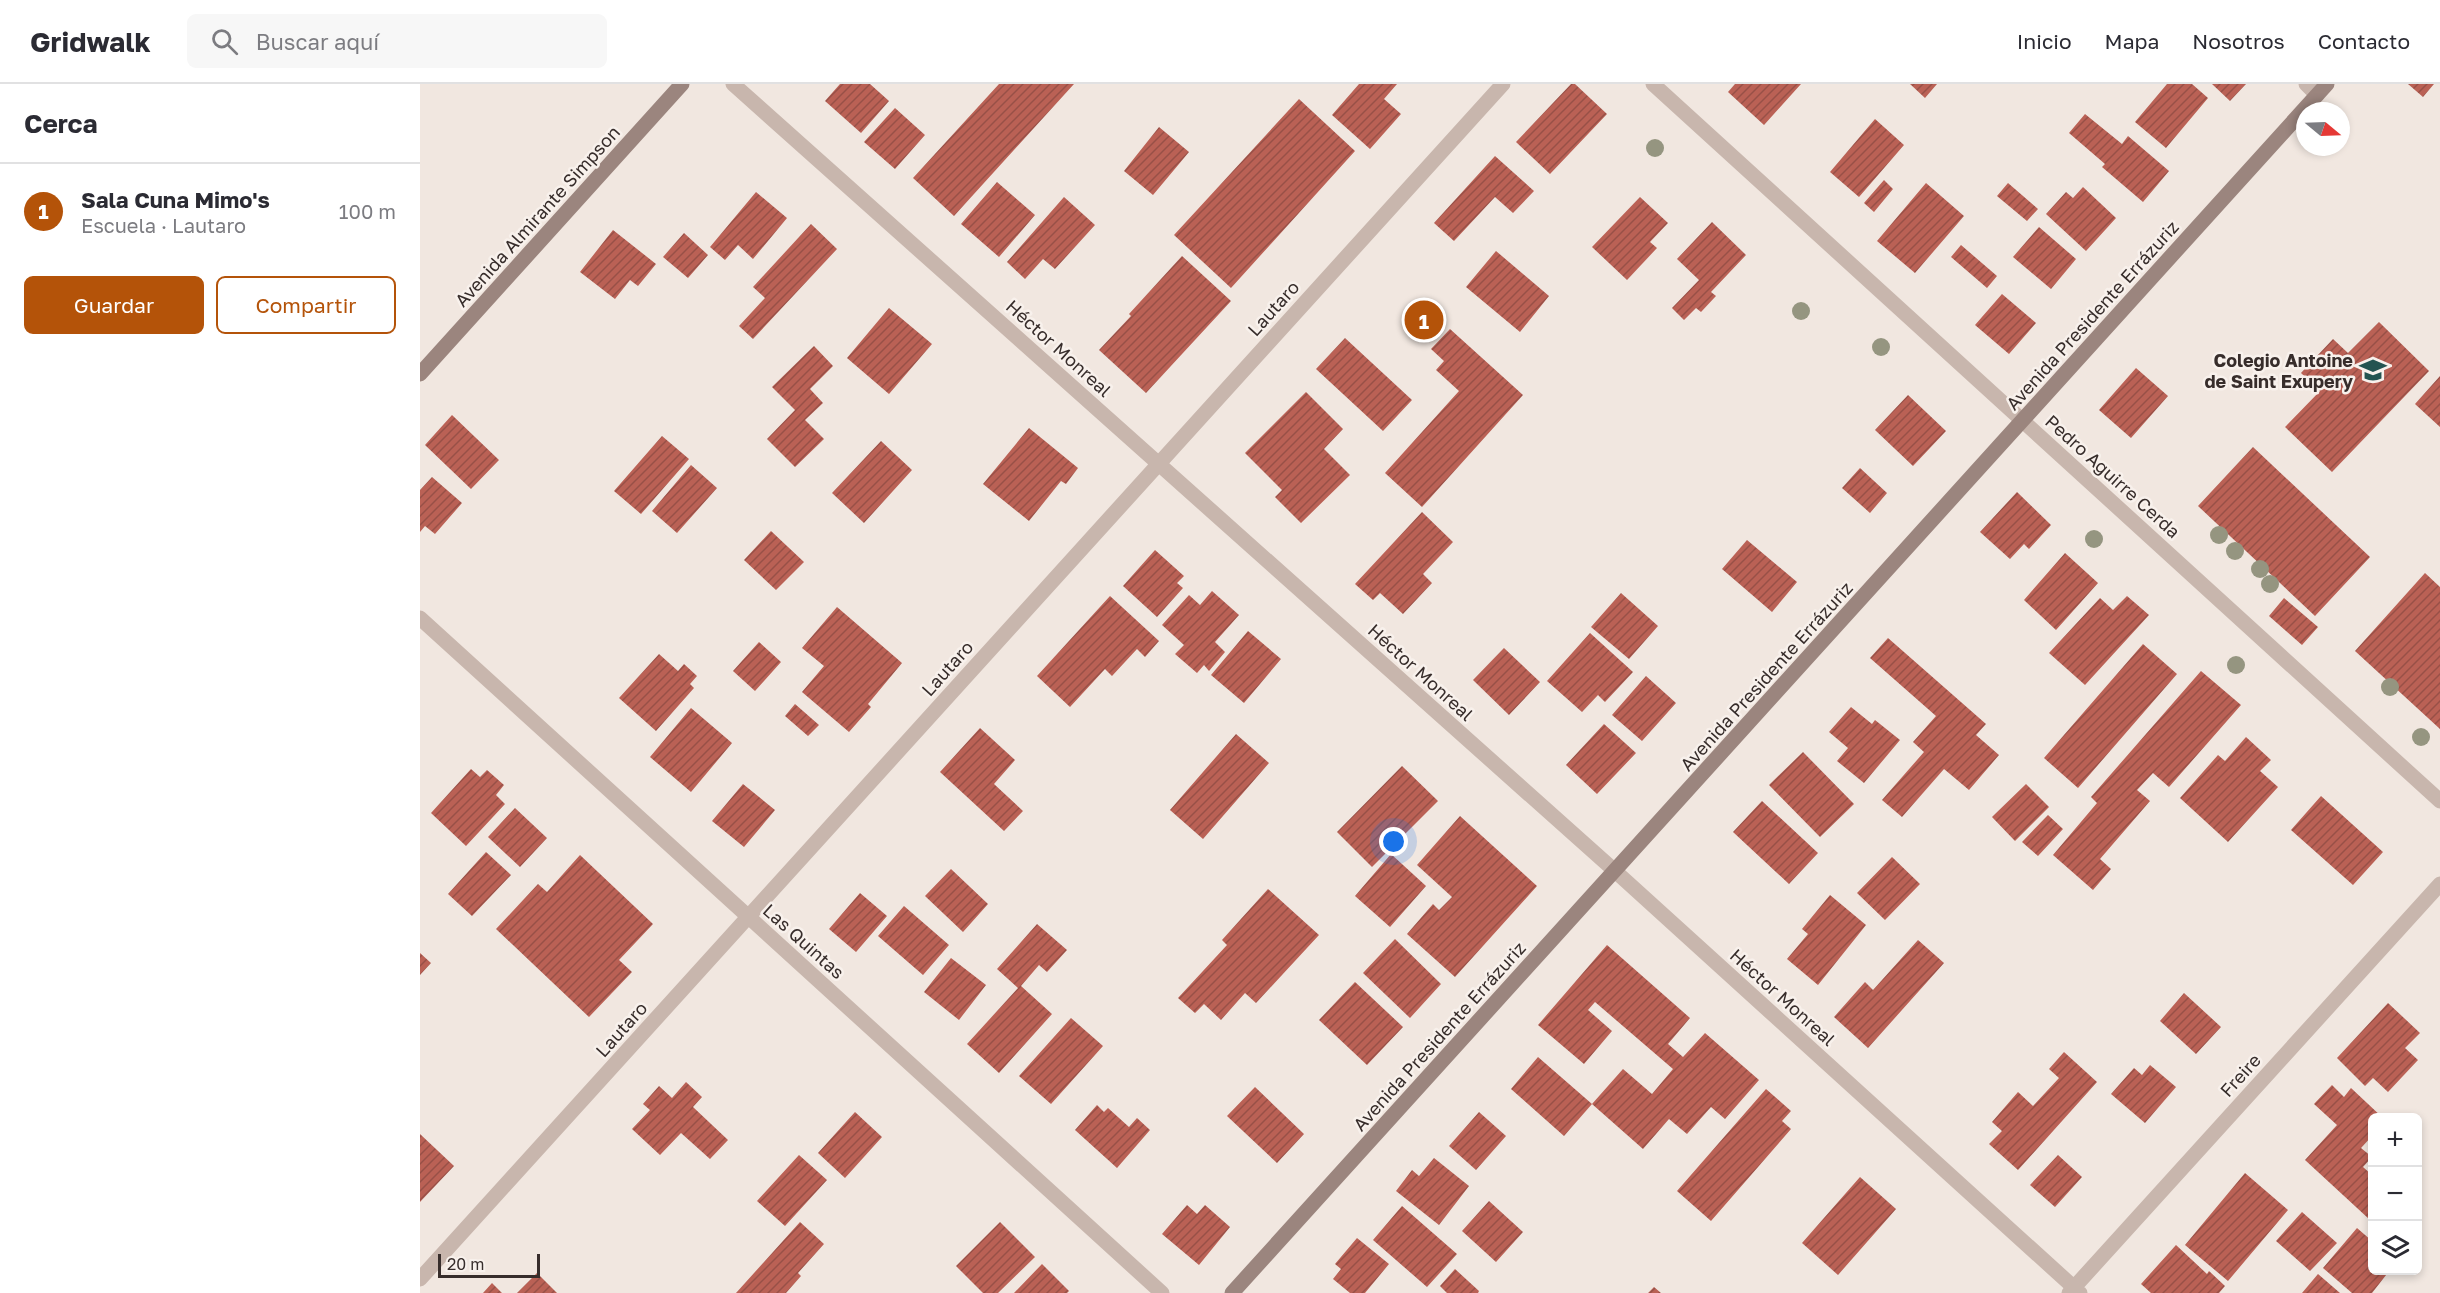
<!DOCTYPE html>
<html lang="es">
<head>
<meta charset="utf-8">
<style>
  body { margin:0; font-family:"Golos Text",sans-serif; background:#f7f7f7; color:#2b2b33 }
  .controls { position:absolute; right:18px; bottom:18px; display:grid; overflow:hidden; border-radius:9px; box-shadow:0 3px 9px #0003 }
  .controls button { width:54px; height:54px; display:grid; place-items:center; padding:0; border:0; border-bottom:2px solid #e1e1e2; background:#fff; color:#2b2b33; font:30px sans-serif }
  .compass { position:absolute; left:1876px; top:18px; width:54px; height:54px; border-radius:50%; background:#fff; box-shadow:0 3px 9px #0003; rotate:109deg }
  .scale { position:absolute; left:18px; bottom:15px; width:102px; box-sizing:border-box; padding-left:6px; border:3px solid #372d2b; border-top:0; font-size:16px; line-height:21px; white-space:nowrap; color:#372d2b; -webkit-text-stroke:4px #f8f1ec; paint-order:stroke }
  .you { position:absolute; left:974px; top:758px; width:21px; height:21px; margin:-15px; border:4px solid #fff; border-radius:50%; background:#1a73e8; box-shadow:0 0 0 9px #1a73e833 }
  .badge { display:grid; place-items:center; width:39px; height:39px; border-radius:50%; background:#b45309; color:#fff; font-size:20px; font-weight:700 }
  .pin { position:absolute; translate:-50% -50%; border:3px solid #fff; box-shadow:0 2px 6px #0006 }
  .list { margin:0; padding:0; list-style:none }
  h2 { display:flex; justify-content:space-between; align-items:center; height:78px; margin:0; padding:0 24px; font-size:26px }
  h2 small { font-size:20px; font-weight:400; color:#7c7c81 }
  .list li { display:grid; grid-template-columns:39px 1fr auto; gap:18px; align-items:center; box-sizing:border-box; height:96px; padding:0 24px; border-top:2px solid #e1e1e2 }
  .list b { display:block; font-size:22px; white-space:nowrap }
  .list p { margin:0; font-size:20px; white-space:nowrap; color:#7c7c81 }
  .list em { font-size:20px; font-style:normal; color:#7c7c81 }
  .actions { display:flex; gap:12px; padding:18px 24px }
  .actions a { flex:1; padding:14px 0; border:2px solid #b45309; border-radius:9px; text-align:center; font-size:21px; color:#b45309 }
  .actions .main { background:#b45309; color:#fff }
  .icon { flex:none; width:33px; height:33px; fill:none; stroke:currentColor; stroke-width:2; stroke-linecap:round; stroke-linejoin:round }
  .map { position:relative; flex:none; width:2020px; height:1209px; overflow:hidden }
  header { display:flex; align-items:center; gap:36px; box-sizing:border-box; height:84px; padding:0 30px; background:#fff; border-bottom:2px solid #e1e1e2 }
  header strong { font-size:28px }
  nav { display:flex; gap:33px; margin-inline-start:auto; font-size:21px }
  .search { width:420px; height:54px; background:#f7f7f7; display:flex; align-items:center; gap:15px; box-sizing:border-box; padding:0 21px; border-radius:9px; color:#7c7c81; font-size:22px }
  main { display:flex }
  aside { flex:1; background:#fff }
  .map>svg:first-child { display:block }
  .building { fill:url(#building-hatch) }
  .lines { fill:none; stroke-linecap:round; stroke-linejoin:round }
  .lane { stroke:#c8b6ad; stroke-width:15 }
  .street { stroke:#c8b6ad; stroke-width:15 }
  .secondary { stroke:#9b857e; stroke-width:15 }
  .tree { fill:#959580 }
  .labels { text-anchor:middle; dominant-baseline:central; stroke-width:5; stroke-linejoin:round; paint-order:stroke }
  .street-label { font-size:18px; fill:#372d2b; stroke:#f8f1ec }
  .poi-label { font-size:18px; font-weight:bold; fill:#372d2b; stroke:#f8f1ec; text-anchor:end }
</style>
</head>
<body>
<header>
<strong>Gridwalk</strong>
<div class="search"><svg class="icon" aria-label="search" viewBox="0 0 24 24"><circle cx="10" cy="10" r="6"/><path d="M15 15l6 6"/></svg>Buscar aquí</div>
<nav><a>Inicio</a><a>Mapa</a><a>Nosotros</a><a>Contacto</a></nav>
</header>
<main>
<aside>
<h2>Cerca<small></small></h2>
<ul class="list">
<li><span class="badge">1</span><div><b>Sala Cuna Mimo's</b><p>Escuela · Lautaro</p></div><em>100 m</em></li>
</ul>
<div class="actions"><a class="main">Guardar</a><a>Compartir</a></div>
</aside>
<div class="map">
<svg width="2020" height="1209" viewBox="0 0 2020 1209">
  <defs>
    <pattern id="building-hatch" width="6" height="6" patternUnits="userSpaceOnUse" patternTransform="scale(1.5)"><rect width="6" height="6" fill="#ba6155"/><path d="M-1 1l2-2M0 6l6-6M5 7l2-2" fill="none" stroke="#985047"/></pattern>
  </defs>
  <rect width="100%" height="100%" fill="#f1e7e0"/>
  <path class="building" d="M420 0H450L469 17 441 49 405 17Z
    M579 0H654L534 132 493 94Z
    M939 0H977L964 15 981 30 950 65 912 31Z
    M1151 0H1155L1187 30 1130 90 1096 58Z
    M1315 0H1381L1344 41 1308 8Z
    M1490 0H1517L1505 14Z
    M1747 0H1772L1788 14 1746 64 1715 38Z
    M1792 0H1826L1810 17Z
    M1988 0H2014L2003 13Z
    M879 15 935 67 811 204 754 151Z
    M475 24 505 51 475 85 444 58Z
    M1665 30 1702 60 1708 52 1749 87 1723 118 1682 83 1685 80 1649 49Z
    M1455 35 1484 61 1439 113 1410 88Z
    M739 43 769 68 733 111 704 87Z
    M1075 72 1114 107 1093 129 1075 113 1034 157 1014 139Z
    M1464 96 1473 105 1454 128 1444 119Z
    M577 98 615 131 579 173 541 140Z
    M1506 99 1544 132 1495 189 1457 157Z
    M1588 99 1618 125 1607 137 1577 112Z
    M1663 103 1696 134 1666 167 1626 130 1646 108 1653 114Z
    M336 108 367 134 333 175 318 161 305 176 290 163Z
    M644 113 675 141 635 185 623 175 605 195 587 178Z
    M1220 113 1248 139 1230 158 1237 164 1207 196 1172 163Z
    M1292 138 1326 171 1291 208 1296 212 1281 228 1276 224 1264 236 1252 224 1279 196 1257 175Z
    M391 140 417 165 333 255 319 242 345 214 333 203Z
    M1619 143 1656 175 1631 205 1593 173Z
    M193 146 236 180 218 202 210 196 195 215 160 188Z
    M264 149 288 171 268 194 243 173Z
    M1541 161 1577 192 1567 204 1531 173Z
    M1076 167 1129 212 1100 248 1046 203Z
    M762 172 811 217 726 309 679 266 711 232 709 230Z
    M1582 210 1616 239 1589 270 1555 241Z
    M469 224 512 260 469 310 427 274Z
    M1959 238 2009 287 1912 388 1865 343 1900 307 1881 289 1913 255 1928 269Z
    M1030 245 1103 311 1002 423 965 389 1039 307 1016 286 1024 277 1011 265Z
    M925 254 992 316 963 347 896 285Z
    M394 262 413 282 390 305 403 319 385 336 404 355 375 383 347 355 375 326 352 303Z
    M1716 284 1748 312 1711 354 1679 326Z
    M2020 292V343L1995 320Z
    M886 308 923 345 904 365 930 391 881 439 855 413 862 406 825 369Z
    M1488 311 1526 347 1493 382 1455 346Z
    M32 331 79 376 51 405 5 361Z
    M609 344 658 384 646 400 641 397 609 437 563 400Z
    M242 352 269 375 221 430 194 407Z
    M461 357 492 386 444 439 412 409Z
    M1833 363 1950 473 1895 532 1778 422Z
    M271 381 297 404 257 449 232 427Z
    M1440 384 1467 409 1450 429 1422 404Z
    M12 393 42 419 15 450 5 442 0 448V406Z
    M1597 408 1631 441 1609 465 1604 460 1590 475 1560 448Z
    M1002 428 1033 458 1003 490 1012 499 983 530 960 509 953 516 935 500Z
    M351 447 384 478 356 506 324 476Z
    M1327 456 1377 498 1352 528 1302 485Z
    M735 466 764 492 757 499 763 504 737 533 703 502Z
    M1645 469 1678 499 1636 546 1604 516Z
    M2005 489 2020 503V645L1935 567Z
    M792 507 819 531 795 558 805 568 789 587 784 581 777 589 755 570 764 561 742 541 769 511 780 521Z
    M1201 509 1238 542 1209 575 1171 543Z
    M690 512 739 557 725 573 717 565 692 592 685 585 650 623 617 592Z
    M1707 512 1729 531 1665 601 1629 569 1680 514 1693 526Z
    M1864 514 1898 543 1882 561 1849 532Z
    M417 523 482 579 448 620 451 623 429 648 382 608 404 582 382 564Z
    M828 547 861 575 824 619 791 591Z
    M1170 549 1213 588 1185 618 1178 611 1162 628 1127 597Z
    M1468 554 1566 640 1556 651 1579 671 1549 706 1524 685 1482 733 1462 716 1504 668 1493 658 1516 632 1450 574Z
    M339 558 361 578 335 607 313 587Z
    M1723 560 1757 590 1658 704 1624 674Z
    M1084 564 1120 598 1089 631 1053 596Z
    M239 570 258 587 264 580 277 592 270 600 274 604 236 647 199 614Z
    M1781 587 1821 621 1749 703 1733 689 1717 706 1730 717 1680 775 1691 785 1673 806 1633 771 1677 719 1671 713Z
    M1226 592 1256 619 1222 657 1192 631Z
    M375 620 399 641 388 652 365 632Z
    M1431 623 1452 640 1455 636 1480 656 1444 699 1417 677 1428 664 1409 648Z
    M271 624 312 659 271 708 230 673Z
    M1184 640 1216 669 1177 710 1146 681Z
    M560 644 595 676 574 700 603 727 584 747 520 688Z
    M816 650 849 679 783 755 750 726Z
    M1826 653 1851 676 1840 687 1858 703 1808 758 1760 714 1798 671 1805 677Z
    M1383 668 1434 720 1400 753 1349 701Z
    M982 682 1018 717 952 783 917 748Z
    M51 685 60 693 67 686 84 701 76 711 85 720 46 762 11 729Z
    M323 700 355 726 324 763 292 737Z
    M1606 700 1629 723 1595 757 1572 733Z
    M1901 712 1963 768 1933 801 1871 746Z
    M1342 717 1398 769 1369 800 1313 748Z
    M95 724 127 754 100 783 68 753Z
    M1628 731 1643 745 1618 772 1602 758Z
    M1040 732 1117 802 1035 893 987 850 1013 820 1019 826 1032 813 997 781Z
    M66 768 91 791 52 832 28 810Z
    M971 770 1006 802 970 843 935 812Z
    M160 771 233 840 199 876 212 888 169 933 76 845 118 800 127 808Z
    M1472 773 1500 800 1465 836 1437 809Z
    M531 785 568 820 543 848 505 812Z
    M848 805 899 851 836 919 825 909 801 936 784 920 775 929 758 914 807 861 802 856Z
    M440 809 467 832 436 868 409 845Z
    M1410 811 1446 841 1398 901 1367 875 1388 850 1382 845Z
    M484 822 529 861 503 891 458 852Z
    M617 840 647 866 627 888 619 881 601 902 632 930 579 989 547 960 598 904 577 885Z
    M975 855 1021 900 990 934 943 889Z
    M1498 856 1524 879 1448 964 1414 933 1445 898 1453 906Z
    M1187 861 1270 934 1248 960 1263 973 1285 949 1339 996 1305 1035 1291 1023 1267 1050 1249 1035 1223 1065 1172 1020 1203 985 1232 1010 1253 985 1175 918 1168 926 1192 947 1164 980 1118 941Z
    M0 869 11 879 0 891Z
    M531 874 566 901 539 936 504 908Z
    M935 898 983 943 947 981 899 936Z
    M1764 909 1801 943 1776 970 1740 937Z
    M1968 919 2000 949 1985 964 1998 976 1968 1008 1953 994 1945 1002 1917 974Z
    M651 934 683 962 631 1020 599 992Z
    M1644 968 1677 998 1598 1086 1569 1060 1582 1047 1572 1038 1598 1008 1613 1022 1639 994 1629 985Z
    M1118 973 1172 1020 1144 1052 1091 1005Z
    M1730 981 1756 1003 1725 1039 1691 1010 1714 984 1722 991Z
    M266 998 282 1013 273 1023 308 1056 290 1075 261 1049 240 1071 212 1045 230 1026 223 1020 239 1002 252 1014Z
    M1912 1001 1924 1013 1931 1004 1963 1034H1952V1052L1941 1064 1952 1073 1943 1083 1952 1091V1131L1949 1135 1885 1076 1917 1041 1894 1020Z
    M835 1003 884 1050 857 1079 807 1032Z
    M1346 1005 1371 1027 1362 1037 1371 1045 1291 1137 1257 1107Z
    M677 1021 684 1028 688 1024 709 1043 717 1034 730 1046 697 1084 655 1046Z
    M435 1028 462 1053 425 1094 398 1069Z
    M1059 1028 1086 1052 1056 1086 1029 1062Z
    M0 1050 34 1082 0 1118Z
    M379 1071 407 1096 365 1142 337 1117Z
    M1638 1071 1662 1093 1635 1123 1610 1101Z
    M1014 1074 1049 1102 1019 1141 976 1107 992 1086 999 1092Z
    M1825 1089 1868 1126 1808 1197 1765 1161Z
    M1440 1093 1476 1125 1418 1191 1382 1159Z
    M1069 1117 1103 1148 1076 1178 1042 1147Z
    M767 1121 777 1130 785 1121 810 1143 779 1181 742 1150Z
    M982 1122 1037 1170 1007 1203 953 1156Z
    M1882 1128 1917 1159 1890 1187 1856 1157Z
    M380 1138 404 1160 378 1189 381 1192 366 1209H316Z
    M580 1138 615 1173 578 1209H563L536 1182Z
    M1937 1144 1952 1157V1186H1970L1952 1209H1932L1903 1184Z
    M937 1154 969 1180 945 1209H930L913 1195 921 1185 915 1180Z
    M1756 1161 1787 1190 1789 1187 1805 1202 1799 1209H1731L1721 1200Z
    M622 1180 649 1207 647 1209H594Z
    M1035 1185 1059 1207 1058 1209H1027L1020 1202Z
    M117 1189 137 1209H97Z
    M1898 1190 1920 1209H1882Z
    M72 1199 82 1209H63Z
    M1234 1203 1241 1209H1228Z"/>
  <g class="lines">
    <path class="lane" d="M1886 0 1897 11"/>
    <path class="street" d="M313 0 1195 787 1660 1209
      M1233 0 2020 717
      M0 534 742 1209
      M0 1195 1083 0
      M1649 1209 2020 800"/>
    <path class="secondary" d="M0 290 262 0
      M812 1209 1907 0"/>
  </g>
  <g class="tree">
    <circle cx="1235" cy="64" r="9"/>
    <circle cx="1381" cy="227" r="9"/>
    <circle cx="1461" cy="263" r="9"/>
    <circle cx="1799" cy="451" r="9"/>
    <circle cx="1674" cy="455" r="9"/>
    <circle cx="1815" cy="467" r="9"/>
    <circle cx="1840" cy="485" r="9"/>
    <circle cx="1850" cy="500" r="9"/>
    <circle cx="1816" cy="581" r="9"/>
    <circle cx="1970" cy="603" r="9"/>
    <circle cx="2001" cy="653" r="9"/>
  </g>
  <defs>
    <symbol id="school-bare" viewBox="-9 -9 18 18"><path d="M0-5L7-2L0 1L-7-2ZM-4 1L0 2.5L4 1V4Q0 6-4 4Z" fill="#245451" stroke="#f8f1ec" stroke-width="2.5" paint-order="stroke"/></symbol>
  </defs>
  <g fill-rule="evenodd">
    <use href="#school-bare" x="1934" y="267" width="38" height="38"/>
  </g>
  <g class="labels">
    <g class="street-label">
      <text transform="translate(117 132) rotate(-48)">Avenida Almirante Simpson</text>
      <text transform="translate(853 224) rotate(-48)">Lautaro</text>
      <text transform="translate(1672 231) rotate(-48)">Avenida Presidente Errázuriz</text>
      <text transform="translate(639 264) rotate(42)">Héctor Monreal</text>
      <text transform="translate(1693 392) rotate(42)">Pedro Aguirre Cerda</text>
      <text transform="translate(527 584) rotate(-48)">Lautaro</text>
      <text transform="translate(1001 588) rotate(42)">Héctor Monreal</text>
      <text transform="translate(1346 592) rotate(-48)">Avenida Presidente Errázuriz</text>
      <text transform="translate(384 857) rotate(42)">Las Quintas</text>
      <text transform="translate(1363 913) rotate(42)">Héctor Monreal</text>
      <text transform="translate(201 945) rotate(-48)">Lautaro</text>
      <text transform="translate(1019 952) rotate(-48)">Avenida Presidente Errázuriz</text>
      <text transform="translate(1820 991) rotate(-48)">Freire</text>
    </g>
    <g class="poi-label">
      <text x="1933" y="276">Colegio Antoine<tspan x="1933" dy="21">de Saint Exupery</tspan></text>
    </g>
  </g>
</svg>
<div class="controls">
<button>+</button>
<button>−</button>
<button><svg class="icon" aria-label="layers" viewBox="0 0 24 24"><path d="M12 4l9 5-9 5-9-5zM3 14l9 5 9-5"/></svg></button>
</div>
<svg class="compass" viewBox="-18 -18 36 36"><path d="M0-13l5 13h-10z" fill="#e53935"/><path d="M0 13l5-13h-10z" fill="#7c7c81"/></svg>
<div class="scale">20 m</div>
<div class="you"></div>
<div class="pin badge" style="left:1004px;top:236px">1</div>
</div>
</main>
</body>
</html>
